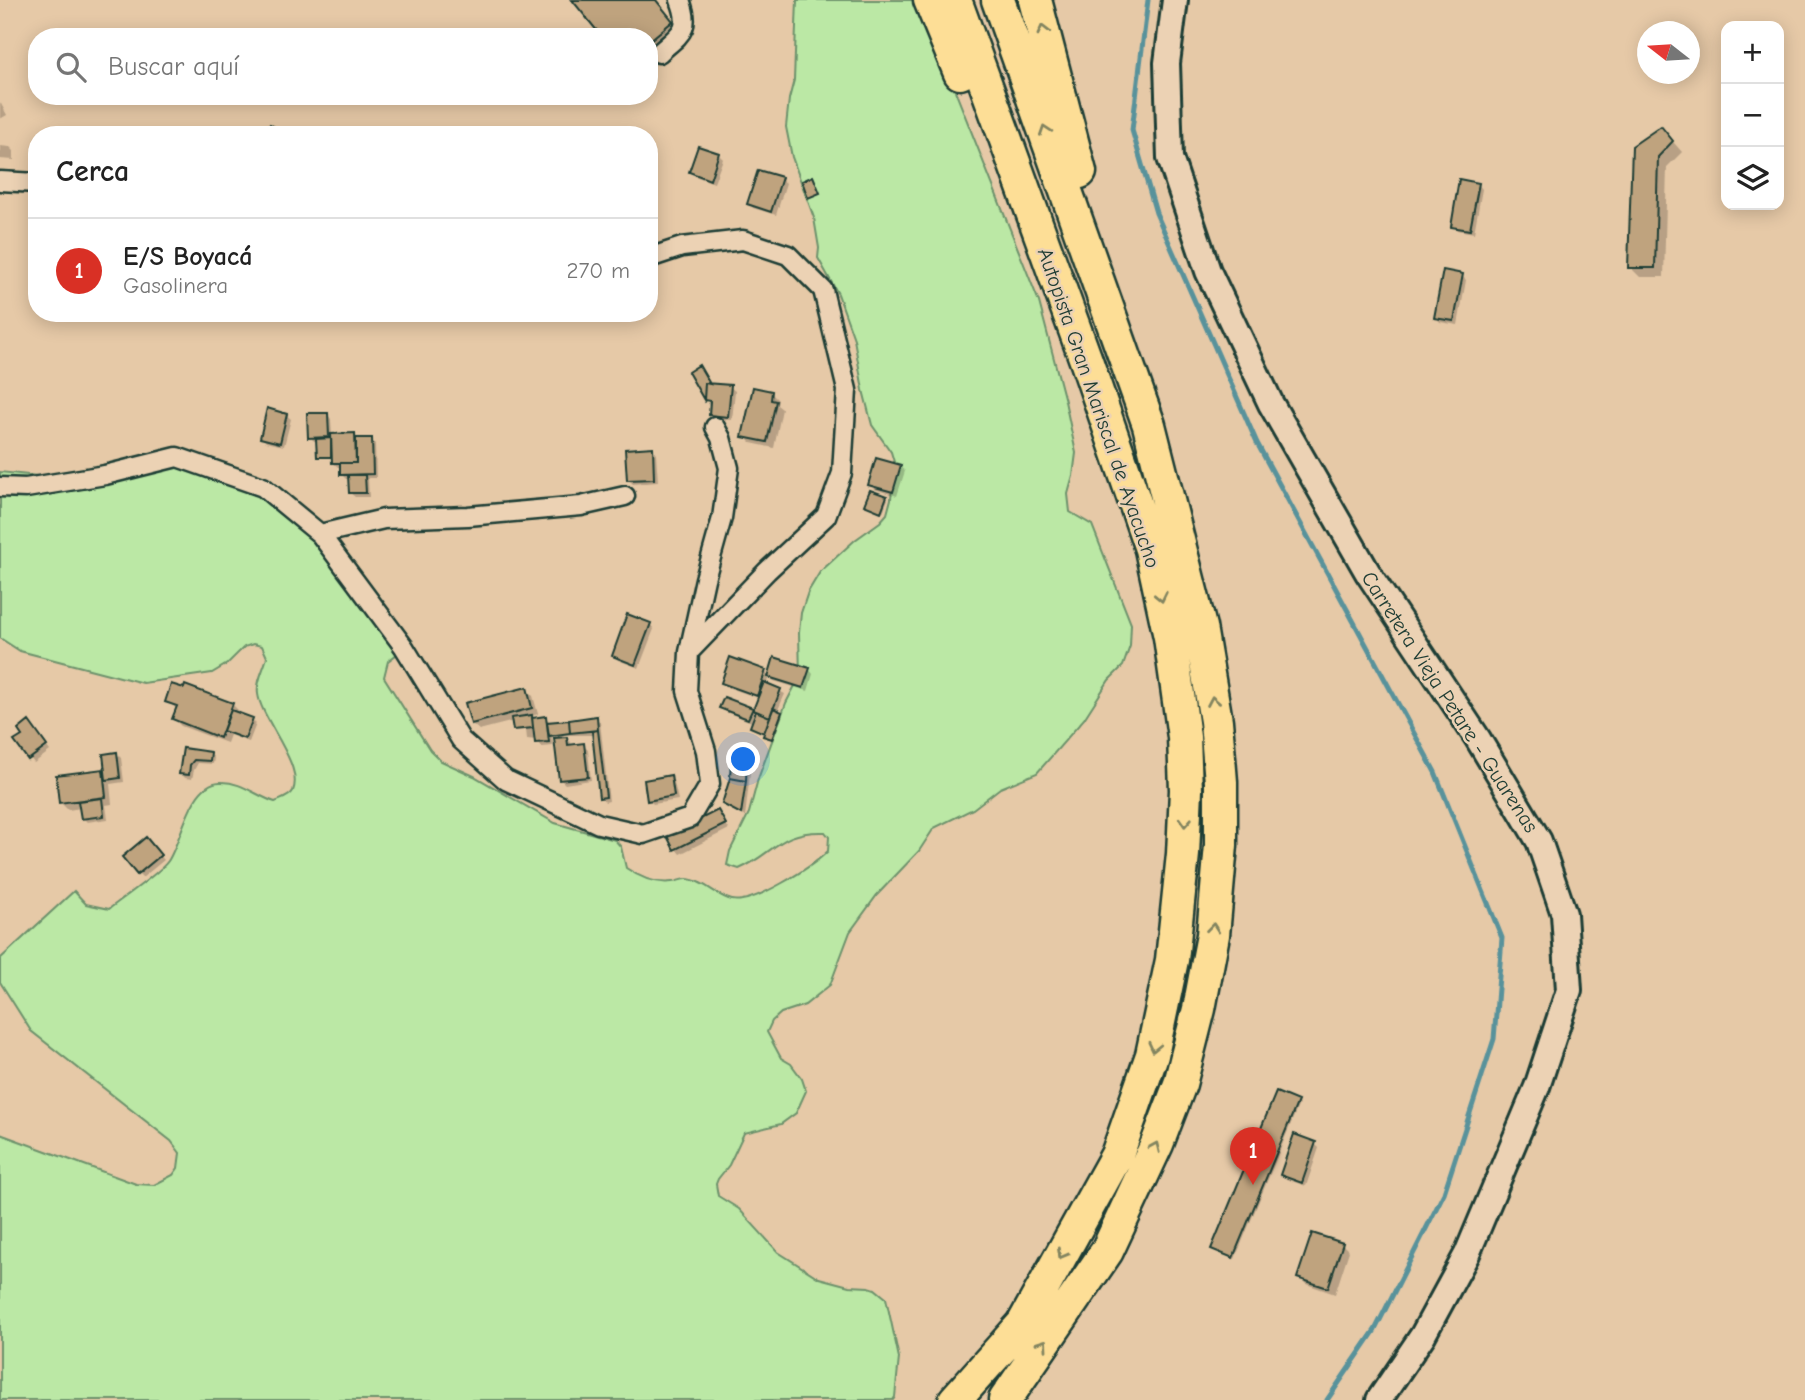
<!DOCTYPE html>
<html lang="es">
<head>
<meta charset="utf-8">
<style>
  body { margin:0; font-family:"Comic Neue",sans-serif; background:#f2f2f2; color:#222 }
  .controls { position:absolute; right:21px; top:21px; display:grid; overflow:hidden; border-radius:14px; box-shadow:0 4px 18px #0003 }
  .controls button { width:63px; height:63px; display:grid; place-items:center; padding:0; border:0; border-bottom:2px solid #e0e0e0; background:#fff; color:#222; font:35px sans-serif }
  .compass { position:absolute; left:1637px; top:21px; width:63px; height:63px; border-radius:50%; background:#fff; box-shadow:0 4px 18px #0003; rotate:287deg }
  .you { position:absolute; left:744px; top:760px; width:24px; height:24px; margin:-18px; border:5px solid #fff; border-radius:50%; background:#1a73e8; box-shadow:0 0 0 10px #1a73e833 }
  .badge { display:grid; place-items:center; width:46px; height:46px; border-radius:50%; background:#d93025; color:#fff; font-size:23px; font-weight:700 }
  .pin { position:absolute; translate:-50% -58px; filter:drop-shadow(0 2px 4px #0008) }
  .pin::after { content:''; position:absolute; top:37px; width:24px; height:21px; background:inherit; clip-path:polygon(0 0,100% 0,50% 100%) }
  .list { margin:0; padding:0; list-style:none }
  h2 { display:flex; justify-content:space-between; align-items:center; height:91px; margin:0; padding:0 28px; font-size:30px }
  h2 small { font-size:23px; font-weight:400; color:#767676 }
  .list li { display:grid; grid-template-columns:46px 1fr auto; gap:21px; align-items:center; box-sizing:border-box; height:105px; padding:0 28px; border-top:2px solid #e0e0e0 }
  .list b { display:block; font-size:26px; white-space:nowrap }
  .list p { margin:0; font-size:23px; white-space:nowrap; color:#767676 }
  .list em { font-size:23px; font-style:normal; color:#767676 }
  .icon { flex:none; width:38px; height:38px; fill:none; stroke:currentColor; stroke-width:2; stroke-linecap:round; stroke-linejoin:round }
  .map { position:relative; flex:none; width:1805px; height:1400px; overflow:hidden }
  .search { position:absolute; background:#fff; box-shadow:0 4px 18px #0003; left:28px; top:28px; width:630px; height:77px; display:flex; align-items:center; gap:18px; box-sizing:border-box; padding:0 24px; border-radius:28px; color:#767676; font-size:26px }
  .panel { position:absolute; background:#fff; box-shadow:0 4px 18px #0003; left:28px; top:126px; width:630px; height:196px; border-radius:28px }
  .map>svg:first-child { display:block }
  .green { fill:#bbe8a5; stroke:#6d926c; stroke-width:2 }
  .shadow { fill:#0003 }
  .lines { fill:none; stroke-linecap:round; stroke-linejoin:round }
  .stream { stroke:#59929b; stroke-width:5 }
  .building { fill:#bfa37e; stroke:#1f3d34; stroke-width:2 }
  .street-casing { stroke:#1f3d34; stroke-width:23 }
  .secondary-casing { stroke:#1f3d34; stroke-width:30 }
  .highway-casing { stroke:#1f3d34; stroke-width:37 }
  .street { stroke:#ecd2b4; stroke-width:18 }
  .secondary { stroke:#ecd2b4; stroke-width:24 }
  .highway { stroke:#fdde96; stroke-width:32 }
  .oneway { stroke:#838560 }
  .labels { text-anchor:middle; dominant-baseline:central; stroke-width:5; stroke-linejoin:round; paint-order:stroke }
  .street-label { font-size:21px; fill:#1f3d34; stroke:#ecd2b4 }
</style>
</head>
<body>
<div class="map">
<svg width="1805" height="1400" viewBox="0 0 1805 1400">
  <rect width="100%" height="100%" fill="#e6c9a7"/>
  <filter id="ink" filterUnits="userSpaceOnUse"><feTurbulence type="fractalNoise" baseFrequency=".0143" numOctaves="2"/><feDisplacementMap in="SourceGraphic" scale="14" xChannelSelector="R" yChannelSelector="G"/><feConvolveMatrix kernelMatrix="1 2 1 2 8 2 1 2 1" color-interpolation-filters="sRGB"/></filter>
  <g filter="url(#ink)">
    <path class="green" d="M797 0H919L1039 302 1065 401 1076 453 1073 476 1068 494 1070 512 1092 525 1131 624 1130 646 1123 666 1109 680 1084 719 1037 773 1000 788 973 809 934 828 919 851 877 895 850 932 830 985 805 1005 781 1013 772 1021 767 1032 781 1058 791 1064 802 1079 806 1091 796 1113 781 1124 744 1133 729 1165 718 1179 716 1184 718 1196 739 1209 778 1252 819 1278 849 1286 869 1287 875 1289 886 1298 899 1358 895 1397 893 1400H0V1134L136 1184 154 1185 173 1175 178 1168 180 1153 171 1141 31 1031 0 982V959L74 891 86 904 109 909C122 898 160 873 168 861 182 840 190 783 220 782 241 781 256 796 275 802 281 799 290 797 293 791 304 765 261 719 258 694 256 682 264 669 267 657L262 646 253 644 244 647 227 664 212 673 143 683 20 651 0 638V472L58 478 168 461 272 489 401 645 397 654 388 661 384 677 430 750 441 761 474 776 555 823 615 840 621 847 626 868C639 877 656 884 672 882 678 882 682 878 688 879 705 881 717 897 732 900 753 905 813 866 828 851L829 837 825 832C779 830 773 855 739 869L727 865 730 851 749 813 758 779 786 703 800 676 799 633 801 613 808 592 820 572 855 540 880 522 887 514 891 499 894 462 891 452 872 425 863 390 854 339 838 294 818 258 819 248 814 218 792 157 786 127 789 99 794 80Z"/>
    <path class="shadow" d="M574 0H655L681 31 649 66V37Z
      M0 102 7 115 0 119Z
      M1661 128 1682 152 1667 167 1664 277H1640L1630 267Z
      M0 146 10 147 14 151V160L0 159Z
      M699 148 719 155 723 159 714 183 695 176 691 172Z
      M759 172 781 179 786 183 776 215 753 208 749 203Z
      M1478 184 1482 189 1474 233 1457 230 1453 226Z
      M1462 276 1466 280 1458 325 1440 322 1436 317Z
      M699 367 711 385 730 387 735 391 732 420 715 419 711 414Z
      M771 393 778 400 777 405 782 409 774 448 751 443 744 436Z
      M327 414 331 419 332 436 355 435 359 440 371 439 375 444 376 478H368L369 497H355L350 493V479H346L342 475V467H338L333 463V458L318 457V441H314L310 437Z
      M286 415 291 419 284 446 266 442 262 437Z
      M652 449 656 453 658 482 633 484 629 480Z
      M900 467 905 471 897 496 874 489 870 484Z
      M886 498 888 499 883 512 866 505Z
      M650 624 654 629 639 668 618 660 614 656Z
      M809 669 813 674 808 691 774 681 769 676 766 684 785 694 777 712 783 715 773 740 766 737V733L754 728V723L726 712 721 708 752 709 754 711 759 698 727 687 723 682 765 672 770 676Z
      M526 689 533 696 538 714 526 718V720L546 718 550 722 596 718 600 722 609 801 605 802 601 797 594 735H563L571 743V747L583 745 588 750 591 780 565 784 560 779 555 736 552 737 553 746 541 747 536 740 527 739 526 730 516 731 514 721 479 730 472 724Z
      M167 701 232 704 239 711 238 714 252 720 256 724 249 742 230 735 227 743 181 726 174 719 178 710Z
      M33 728 50 751 34 763 17 742Z
      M184 750 210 753 214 758 213 764 198 763 194 770 192 779 185 778 181 773Z
      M117 754 121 758 124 782 110 784 112 804 106 805 108 819 87 822 83 818 81 808 68 810 61 803 102 771 107 777Z
      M746 761 751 765 745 817 724 804Z
      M670 777 674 782 678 800 653 804 649 800Z
      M718 812 729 829 680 854 676 849 669 837Z
      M150 843 164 860 142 878 138 874Z
      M1297 1103 1299 1104 1235 1259 1214 1250Z
      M1315 1144 1319 1148 1306 1186 1286 1179 1282 1175Z
      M1342 1244 1349 1251 1335 1294 1306 1284 1299 1277Z"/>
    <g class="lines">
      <path class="stream" d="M1148 0 1132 130 1156 213 1257 443 1435 772 1502 938 1494 1039 1444 1193 1375 1330 1327 1400"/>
    </g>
    <path class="building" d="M572 0H656L673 21 649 41V37H602Z
      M270 124 287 135H262Z
      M1661 126 1673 141 1658 157 1655 268H1628L1632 146Z
      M698 146 719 153 710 180 689 172Z
      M758 170 782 177 771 212 747 204Z
      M813 176 820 193 808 198 802 181Z
      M1459 179 1479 183 1470 230 1451 227Z
      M1443 270 1463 274 1454 321 1434 318Z
      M699 365 710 384 705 383 704 400 688 372Z
      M705 383 731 385 728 417 709 415 710 401 704 400Z
      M753 387 772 391 771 400 776 401 767 442 742 437Z
      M267 408 287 414 280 443 260 438Z
      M307 413H328L329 437 308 438Z
      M355 433 356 463H332L331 434Z
      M331 438V457H317L316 439Z
      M356 438H372L373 474 340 475V463H356Z
      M653 447 654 479 627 480 625 449Z
      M876 458 901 465 893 492 868 485Z
      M348 475H365L366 493H349Z
      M870 490 887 496 881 512 864 505Z
      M627 614 651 623 635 665 612 656Z
      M730 657 766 670 757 696 721 683Z
      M774 657 810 668 803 688 768 677Z
      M764 682 781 689 770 717 753 710Z
      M171 684 184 688 185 685 233 703 220 738 172 719 177 706 165 702Z
      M527 687 532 708 471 724 465 703Z
      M724 697 753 708 748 719 719 708Z
      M773 708 782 712 772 739 763 736Z
      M231 710 253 718 245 739 223 731Z
      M756 711 770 717 764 733 750 727Z
      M532 715 533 728 513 730 511 718Z
      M546 716 549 742 535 743 532 718Z
      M597 716 598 730 570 733 569 720Z
      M569 720 570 733 549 736 547 722Z
      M29 721 47 746 28 760 14 741 22 736 18 730Z
      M598 730 606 797 599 798 592 731Z
      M567 737 568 745 584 743 588 777 559 780 554 738Z
      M183 748 211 752 210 761 194 760 190 765 189 775 179 774Z
      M117 752 120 778 106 780 103 754Z
      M731 758 747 759 746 781 730 778Z
      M103 769 106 797 59 803 56 775Z
      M671 775 674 796 647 801 644 780Z
      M730 778 746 781 741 814 722 804Z
      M102 798 104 816 81 819 78 801Z
      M718 810 726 824 674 850 667 836Z
      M146 837 161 855 137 875 122 857Z
      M1276 1092 1298 1101 1233 1258 1211 1249Z
      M1294 1134 1316 1142 1302 1183 1280 1175Z
      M1312 1233 1343 1243 1328 1288 1297 1278Z"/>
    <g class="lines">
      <defs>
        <path id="street" d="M659 53C680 34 692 30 680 0
          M0 181 37 183
          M0 487 26 488 105 475 177 457 263 487 320 534 404 647 461 740 506 780 599 824 643 834 690 818 710 784 706 751 687 691 689 652 767 571 826 516 842 473 847 390 823 290 788 255 743 240 682 247 649 258
          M320 534 384 519 468 516 581 506 625 496
          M689 652 705 579 722 518 729 468 721 438 715 427"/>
        <path id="secondary" d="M1175 0 1167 63 1170 158 1208 271 1271 404 1368 573 1478 739 1539 841 1564 914 1569 990 1537 1087 1467 1254 1423 1335 1379 1400"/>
        <path id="highway" d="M930 0 960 73
          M998 0 1149 425 1200 627 1216 721 1221 782V845L1213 935 1199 1009 1180 1084 1157 1144 1107 1251 1005 1400
          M1035 0 1080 172
          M955 1400 1023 1324 1117 1155 1152 1055 1172 960 1183 854 1186 790 1184 737 1170 637 1151 549 1087 363 955 0"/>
      </defs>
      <use href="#street" class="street-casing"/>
      <use href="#secondary" class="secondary-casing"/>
      <use href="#highway" class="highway-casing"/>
      <use href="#street" class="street"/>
      <use href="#secondary" class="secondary"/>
      <use href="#highway" class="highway"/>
    </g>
    <defs><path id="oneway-chevron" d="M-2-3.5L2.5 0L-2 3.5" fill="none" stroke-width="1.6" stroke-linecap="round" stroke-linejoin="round" transform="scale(1.75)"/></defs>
    <g class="oneway">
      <use href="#oneway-chevron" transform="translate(1043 30) rotate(-104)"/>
      <use href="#oneway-chevron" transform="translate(1045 130) rotate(-109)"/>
      <use href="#oneway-chevron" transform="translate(1161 597) rotate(78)"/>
      <use href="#oneway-chevron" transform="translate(1213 701) rotate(-100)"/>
      <use href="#oneway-chevron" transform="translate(1185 822) rotate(93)"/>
      <use href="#oneway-chevron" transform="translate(1213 928) rotate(-84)"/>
      <use href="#oneway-chevron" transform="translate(1154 1047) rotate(103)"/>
      <use href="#oneway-chevron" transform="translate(1155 1147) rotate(-66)"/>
      <use href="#oneway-chevron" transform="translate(1062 1254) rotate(119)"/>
      <use href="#oneway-chevron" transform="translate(1043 1344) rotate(-55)"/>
    </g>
  </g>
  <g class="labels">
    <g class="street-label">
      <text transform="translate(1099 408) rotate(71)">Autopista Gran Mariscal de Ayacucho</text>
      <text transform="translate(1450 702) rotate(57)">Carretera Vieja Petare - Guarenas</text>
    </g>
  </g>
</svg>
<div class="controls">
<button>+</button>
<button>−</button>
<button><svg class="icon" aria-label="layers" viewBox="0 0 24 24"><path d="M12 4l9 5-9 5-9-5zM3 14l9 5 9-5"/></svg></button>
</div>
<svg class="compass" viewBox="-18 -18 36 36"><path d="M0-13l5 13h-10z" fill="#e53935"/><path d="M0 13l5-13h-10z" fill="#767676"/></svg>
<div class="you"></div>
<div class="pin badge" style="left:1253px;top:1185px">1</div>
<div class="search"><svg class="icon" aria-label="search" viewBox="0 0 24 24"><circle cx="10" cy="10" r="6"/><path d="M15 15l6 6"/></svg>Buscar aquí</div>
<section class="panel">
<h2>Cerca<small></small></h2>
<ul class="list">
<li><span class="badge">1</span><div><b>E/S Boyacá</b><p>Gasolinera</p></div><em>270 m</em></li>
</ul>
</section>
</div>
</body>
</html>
